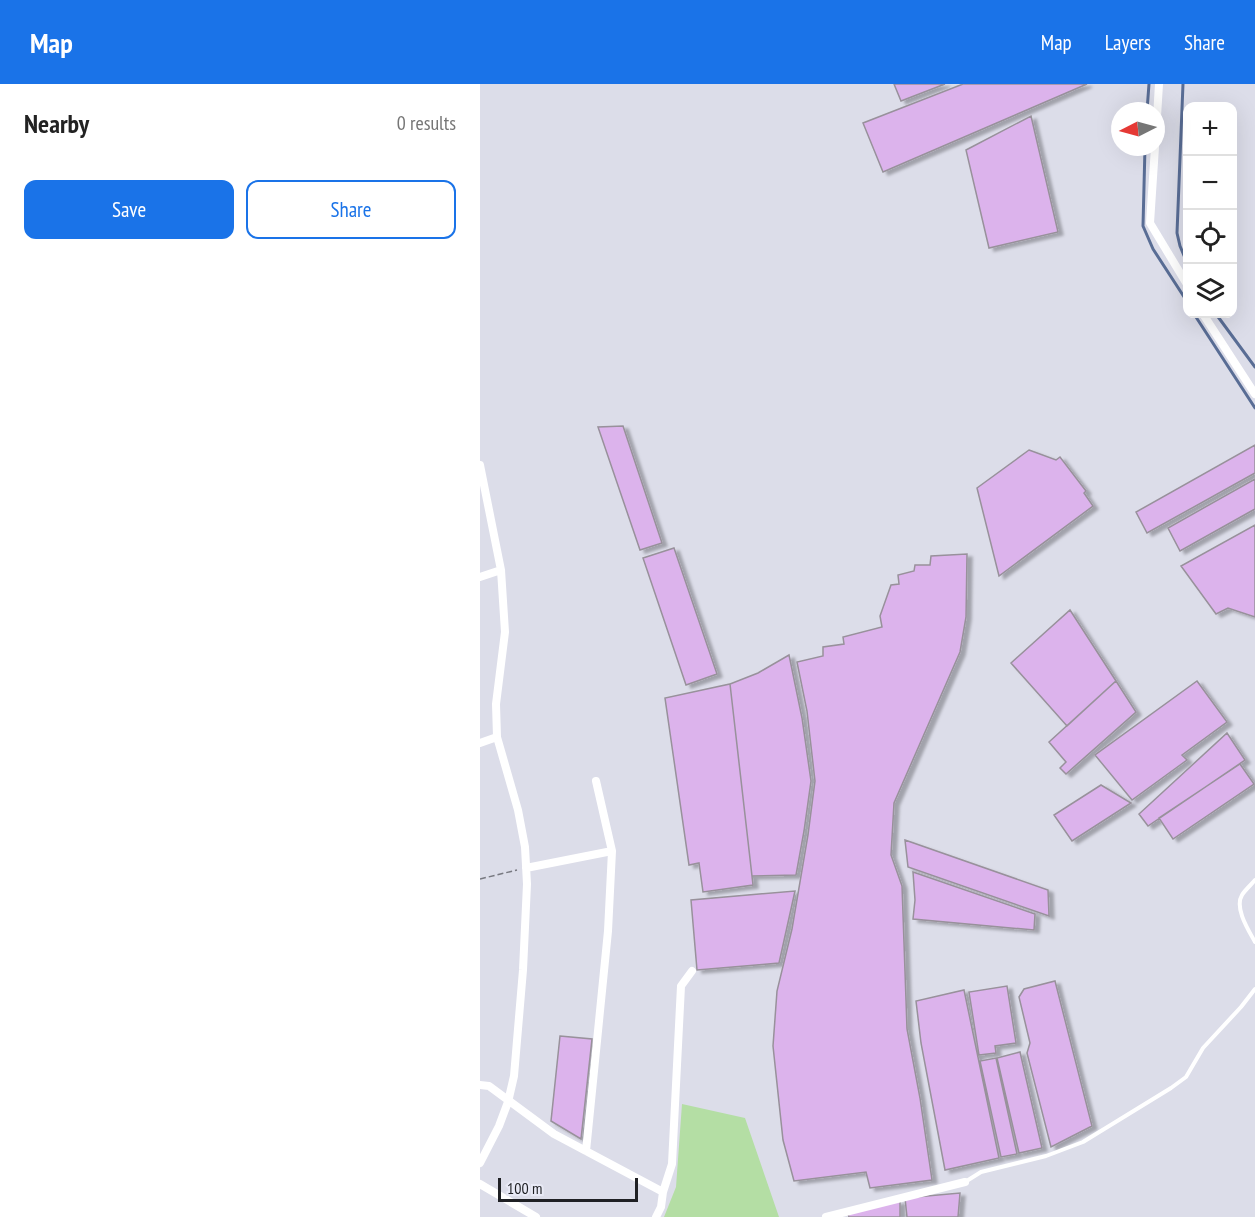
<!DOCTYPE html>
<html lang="en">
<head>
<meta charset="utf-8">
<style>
  body { margin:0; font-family:"PT Sans Narrow",sans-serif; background:#f2f2f2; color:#222 }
  .controls { position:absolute; right:18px; top:18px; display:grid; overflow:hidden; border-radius:12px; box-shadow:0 6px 24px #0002 }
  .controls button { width:54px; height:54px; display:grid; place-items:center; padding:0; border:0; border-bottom:2px solid #e0e0e0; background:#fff; color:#222; font:30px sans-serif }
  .compass { position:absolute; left:631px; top:18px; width:54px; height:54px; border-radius:50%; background:#fff; box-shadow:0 6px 24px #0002; rotate:264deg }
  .scale { position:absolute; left:18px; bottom:15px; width:140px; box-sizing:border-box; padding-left:6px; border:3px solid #1f2024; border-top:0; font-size:16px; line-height:21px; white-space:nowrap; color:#1f2024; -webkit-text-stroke:4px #e9eaf6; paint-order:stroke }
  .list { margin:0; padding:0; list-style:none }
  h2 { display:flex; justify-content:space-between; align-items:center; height:78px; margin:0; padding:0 24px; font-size:26px }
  h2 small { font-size:20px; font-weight:400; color:#767676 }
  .actions { display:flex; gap:12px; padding:18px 24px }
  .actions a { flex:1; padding:14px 0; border:2px solid #1a73e8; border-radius:12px; text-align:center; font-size:21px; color:#1a73e8 }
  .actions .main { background:#1a73e8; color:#fff }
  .icon { flex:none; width:33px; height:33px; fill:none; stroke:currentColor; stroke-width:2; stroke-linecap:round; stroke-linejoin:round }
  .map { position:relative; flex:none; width:775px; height:1133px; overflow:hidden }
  header { display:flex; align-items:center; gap:36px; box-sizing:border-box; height:84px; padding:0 30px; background:#1a73e8; color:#fff }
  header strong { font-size:28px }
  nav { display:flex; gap:33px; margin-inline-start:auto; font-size:21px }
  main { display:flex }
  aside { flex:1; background:#fff }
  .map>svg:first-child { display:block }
  .green { fill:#b4dea4 }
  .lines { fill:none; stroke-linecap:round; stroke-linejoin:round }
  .stream { stroke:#596d95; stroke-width:3 }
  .building { fill:#dcb3ec; stroke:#98919b; stroke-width:1.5; filter:url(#shadow) }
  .path { stroke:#787981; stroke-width:1.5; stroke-dasharray:6 3; stroke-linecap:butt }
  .lane { stroke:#fff; stroke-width:4 }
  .street { stroke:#fff; stroke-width:8 }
</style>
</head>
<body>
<header>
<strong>Map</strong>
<nav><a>Map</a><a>Layers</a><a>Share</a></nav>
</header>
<main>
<aside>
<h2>Nearby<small>0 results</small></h2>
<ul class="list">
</ul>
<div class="actions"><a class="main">Save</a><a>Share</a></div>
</aside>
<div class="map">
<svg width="775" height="1133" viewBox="0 0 775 1133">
  <defs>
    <filter id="shadow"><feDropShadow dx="5" dy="3" stdDeviation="1.5" flood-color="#0004"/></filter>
  </defs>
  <rect width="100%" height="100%" fill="#dcdde9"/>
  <path class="green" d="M202 1020 265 1034 299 1133H184L196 1103Z"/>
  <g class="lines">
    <path class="stream" d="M703 0 697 149 700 162 708 181
      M667 27 669 0
      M665 63 663 142 673 165 708 219
      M714 230 775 324
      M736 230 775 283"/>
  </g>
  <path class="building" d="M414 0H465L421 17Z
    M483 0H607L403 88 383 39Z
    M551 32 578 148 509 164 486 66Z
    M143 342 182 459 160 466 118 343Z
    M775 361V389L667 449 656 428Z
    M549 366 576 376 580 373 606 407 604 409 613 422 519 492 497 404Z
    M775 395V425L700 467 688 444Z
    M775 441V533L748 524 736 530 701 482Z
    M194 464 237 590 206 601 163 474Z
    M487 470 486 533 480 568 414 719 411 771 422 802 427 945 440 1014 452 1096 390 1104 386 1088 314 1097 303 1056 293 962 297 907 312 845 328 751 335 697 327 627 317 578 343 572V563L364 560 363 553 402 543 400 532 411 501 419 500 418 491 434 487 435 481H450L451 472Z
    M590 526 636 597 587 642 531 579Z
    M309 571 322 634 331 697 324 747 316 791 272 792 250 600 278 589Z
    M636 597 656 628 586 690 580 684 586 678 569 658Z
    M717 597 747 638 702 671 707 676 652 716 615 671Z
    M250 600 273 801 223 808 219 779 209 781 185 614Z
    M747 649 765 676 668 742 659 730Z
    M760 680 774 700 693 755 679 734Z
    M621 701 651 719 592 757 574 731Z
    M425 756 568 806 569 832 428 783Z
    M433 788 555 830 554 846 433 835 435 816Z
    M315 807 299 879 217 886 211 816Z
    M575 897 612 1042 571 1063 547 969 550 959 539 913 544 905Z
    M527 902 536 959 515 962 516 969 499 971 489 908Z
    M484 906 519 1074 465 1086 441 959 436 917Z
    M80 952 112 955 101 1055 71 1037Z
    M540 968 562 1064 539 1069 517 974Z
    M516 974 537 1070 521 1073 500 977Z
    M480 1109 478 1133H427L425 1114Z
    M420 1117V1133H369L368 1130Z"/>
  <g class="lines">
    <path class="path" d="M0 795 37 786"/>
    <path class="lane" d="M775 796C771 801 765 806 762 811 754 824 769 847 775 858
      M485 1098 501 1088 566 1072 603 1058 691 1004 706 993 723 964 761 923 775 905"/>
    <path class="street" d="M676 49 679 0
      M675 63 670 139 708 202
      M723 230 775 310
      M0 381 21 486 25 548 16 620 17 653 38 726 45 763 47 800 43 886 34 992 28 1018 19 1042 0 1079
      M0 493 21 486
      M0 659 17 653
      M46 784 132 767
      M0 1001 9 1002 74 1050 183 1108 181 1123 176 1133
      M106 1067 128 847 132 767 116 697
      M0 1100 56 1133
      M183 1108 192 1080 201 902 212 887
      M346 1133 485 1098"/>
  </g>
</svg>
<div class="controls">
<button>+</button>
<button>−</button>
<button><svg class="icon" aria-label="locate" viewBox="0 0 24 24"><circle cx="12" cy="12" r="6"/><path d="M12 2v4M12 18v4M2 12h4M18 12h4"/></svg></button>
<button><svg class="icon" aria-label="layers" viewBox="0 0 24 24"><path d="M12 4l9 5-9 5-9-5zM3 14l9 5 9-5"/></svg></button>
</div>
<svg class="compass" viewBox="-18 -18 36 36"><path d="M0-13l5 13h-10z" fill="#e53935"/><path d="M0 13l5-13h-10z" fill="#767676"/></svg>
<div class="scale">100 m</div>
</div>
</main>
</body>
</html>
